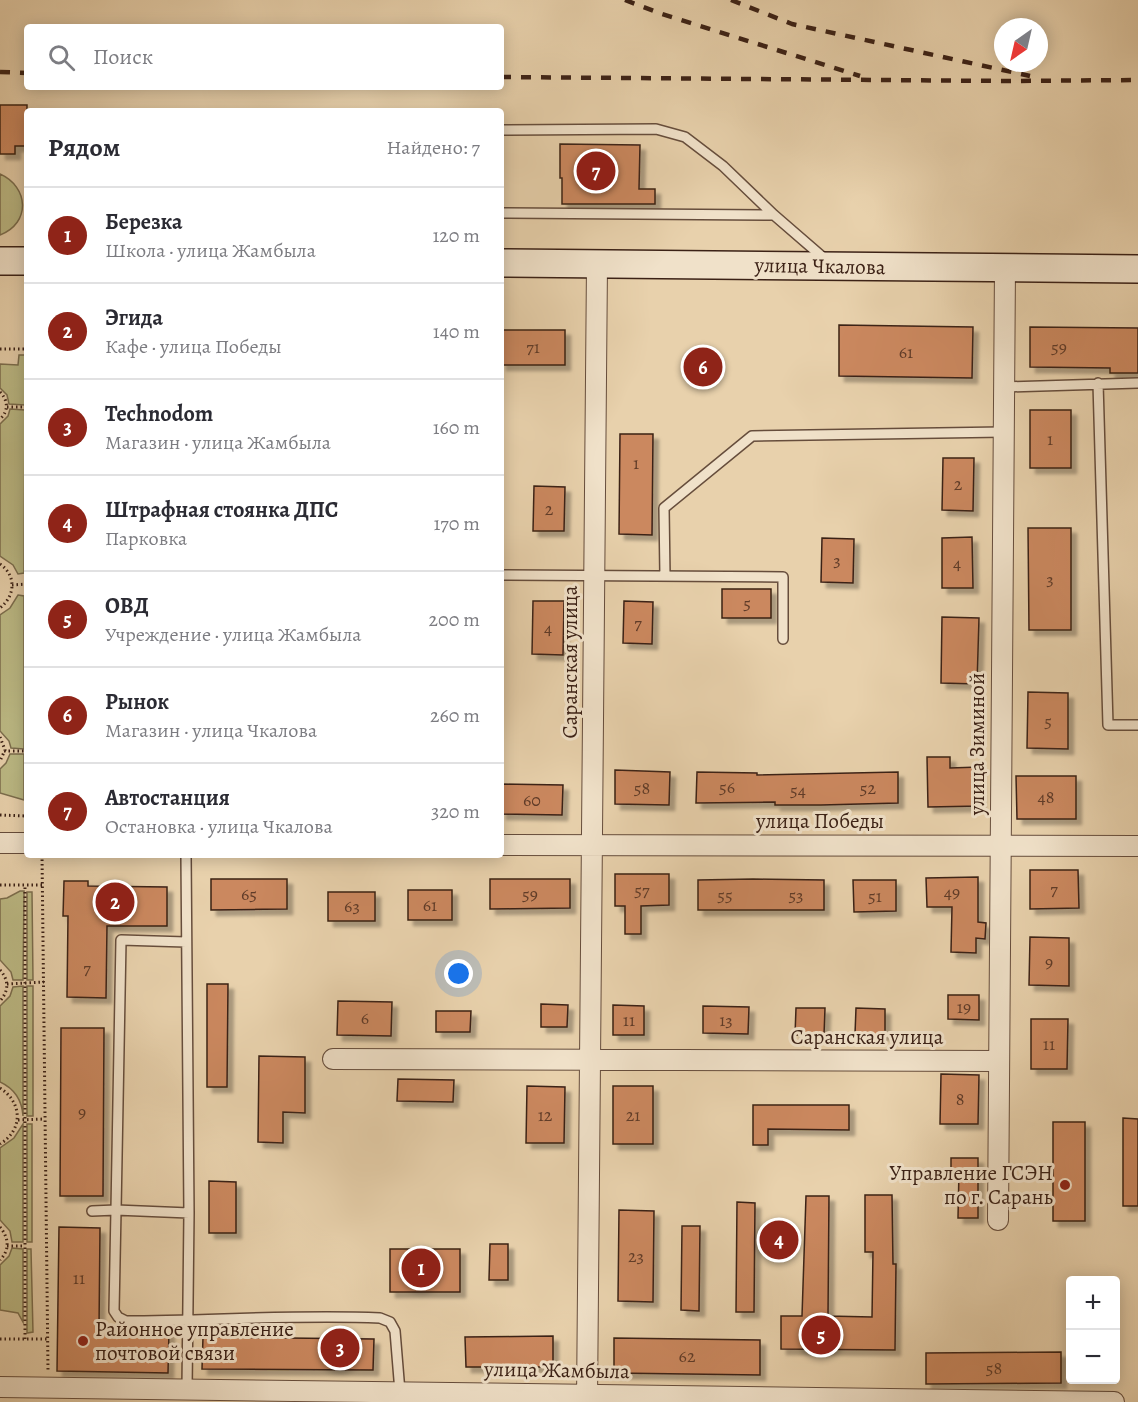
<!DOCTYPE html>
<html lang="ru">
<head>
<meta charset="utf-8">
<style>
  body { margin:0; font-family:Alegreya,serif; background:#f7f7f7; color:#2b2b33 }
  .controls { position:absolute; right:18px; bottom:18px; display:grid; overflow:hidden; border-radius:6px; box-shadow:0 3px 15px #0003 }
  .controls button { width:54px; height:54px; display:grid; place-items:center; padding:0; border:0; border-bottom:2px solid #e1e1e2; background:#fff; color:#2b2b33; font:30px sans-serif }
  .compass { position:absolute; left:994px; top:18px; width:54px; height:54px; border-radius:50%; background:#fff; box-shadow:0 3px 15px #0003; rotate:214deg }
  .you { position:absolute; left:459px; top:974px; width:21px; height:21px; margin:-15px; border:4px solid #fff; border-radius:50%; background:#1a73e8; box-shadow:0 0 0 9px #1a73e833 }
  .badge { display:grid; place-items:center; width:39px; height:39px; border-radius:50%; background:#8f2418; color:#fff; font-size:20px; font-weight:700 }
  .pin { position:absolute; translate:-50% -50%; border:3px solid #fff; box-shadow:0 2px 6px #0006 }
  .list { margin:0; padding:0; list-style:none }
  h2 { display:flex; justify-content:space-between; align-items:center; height:78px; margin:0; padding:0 24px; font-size:26px }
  h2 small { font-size:20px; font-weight:400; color:#7c7c81 }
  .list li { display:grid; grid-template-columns:39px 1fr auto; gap:18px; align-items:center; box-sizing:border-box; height:96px; padding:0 24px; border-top:2px solid #e1e1e2 }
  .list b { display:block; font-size:22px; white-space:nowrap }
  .list p { margin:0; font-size:20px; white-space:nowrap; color:#7c7c81 }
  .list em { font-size:20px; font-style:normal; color:#7c7c81 }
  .icon { flex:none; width:33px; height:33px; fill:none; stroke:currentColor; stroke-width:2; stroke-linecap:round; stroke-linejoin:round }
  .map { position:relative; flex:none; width:1138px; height:1402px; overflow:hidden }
  .search { position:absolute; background:#fff; box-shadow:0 3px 15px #0003; left:24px; top:24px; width:480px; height:66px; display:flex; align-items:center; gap:15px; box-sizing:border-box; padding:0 21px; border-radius:6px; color:#7c7c81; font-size:22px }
  .panel { position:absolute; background:#fff; box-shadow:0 3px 15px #0003; left:24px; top:108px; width:480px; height:750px; border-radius:6px }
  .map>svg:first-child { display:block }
  .green { fill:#bcba85; stroke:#7c6e4e; stroke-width:1.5 }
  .building { fill:#cb885f; stroke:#3b2116; stroke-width:1.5; filter:url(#shadow) }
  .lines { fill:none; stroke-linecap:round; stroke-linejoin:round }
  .lane-casing { stroke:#664d3c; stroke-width:12 }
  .street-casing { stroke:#664d3c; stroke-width:22 }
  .secondary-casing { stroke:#3b2116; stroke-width:30 }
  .path { stroke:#3b2116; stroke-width:3; stroke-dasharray:1.5 3; stroke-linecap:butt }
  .lane { stroke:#f0e1c9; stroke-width:9 }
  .street { stroke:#f0e1c9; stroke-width:20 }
  .secondary { stroke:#f0e1c9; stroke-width:27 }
  .rail { stroke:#3b2116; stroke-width:4.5; stroke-dasharray:10 10; stroke-linecap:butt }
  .poi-dot { fill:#8f2418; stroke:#f0e1c9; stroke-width:2 }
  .labels { text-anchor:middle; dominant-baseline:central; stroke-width:6; stroke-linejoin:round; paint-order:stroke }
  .number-label { font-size:18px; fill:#5f3b28 }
  .street-label { font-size:21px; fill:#3b2116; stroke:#f0e1c9 }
  .poi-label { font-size:21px; fill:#3b2116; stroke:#f0e1c9; text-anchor:end }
</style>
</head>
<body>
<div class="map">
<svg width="1138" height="1402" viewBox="0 0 1138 1402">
  <defs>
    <filter id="shadow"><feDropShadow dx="5.5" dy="5.5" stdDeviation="1.5" flood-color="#0004"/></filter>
  </defs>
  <rect width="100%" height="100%" fill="#e8d1ac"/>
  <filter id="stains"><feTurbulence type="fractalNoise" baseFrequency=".00333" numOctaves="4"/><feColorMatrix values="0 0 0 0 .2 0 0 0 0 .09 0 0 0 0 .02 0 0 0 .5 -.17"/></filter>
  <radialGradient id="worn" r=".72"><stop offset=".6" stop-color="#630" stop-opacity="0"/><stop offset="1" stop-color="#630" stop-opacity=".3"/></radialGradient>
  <path class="green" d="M0 174C29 187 31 223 0 235Z
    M19 355H26L25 405 9 404 7 395 0 388V364L18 365Z
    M10 409 25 410 24 573 18 574 13 565 0 556V424L8 416Z
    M18 595 24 596V749L11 748 9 741 0 731V615L10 608Z
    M10 754H24V800L0 793V769L6 763Z
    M20 891H24L23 980H13L11 972 0 960V899L7 898Z
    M27 892H32L33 980H27Z
    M23 986V1116C22 1100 15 1089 0 1082V1006L10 996 13 987Z
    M27 986H33V1116H27Z
    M23 1124V1242H12L10 1231 0 1220V1148L14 1138Z
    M27 1124H32V1242H27Z
    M12 1248 23 1249V1322L18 1313 0 1310V1265L9 1256Z
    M27 1249H31L33 1332 27 1333Z"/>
  <path class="building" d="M0 105H27V146H15V154H0Z
    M560 144 640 145 639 189H655V204H562V178H560Z
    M839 325 973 327 972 378 839 376Z
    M1030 327 1138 328V373H1110V368L1030 367Z
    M501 330H565V365H501Z
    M1030 410H1071V468H1030Z
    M620 434H653L652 535 619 534Z
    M943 458H974L973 511 942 510Z
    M534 486 565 487 564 531H533Z
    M1028 528H1071V630H1029Z
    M972 537 973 588H942V538Z
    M822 538 854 539 853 583 821 582Z
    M722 589H771V618H722Z
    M533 601H564L563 655 532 654Z
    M624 601 653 602 652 644 623 643Z
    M942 617 979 618 977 684 941 683Z
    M1028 692 1068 693V749L1027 748Z
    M927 757H950V768L979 767 980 806 928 807Z
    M615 770 670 772 669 805 615 804Z
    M697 772 757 773V775L898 772V803L821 805H775V802L696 803Z
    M1016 776H1076V819H1017Z
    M501 784 563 785 562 815 501 814Z
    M1030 870H1078L1079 908 1030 909Z
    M615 874H669V905L641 906V934H625V906H615Z
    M978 877V922L986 923 985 939 976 938V953L951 952 952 907H927L926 878Z
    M211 879H287V909L211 910Z
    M490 879H570V908L490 909Z
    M753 879 824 880V910H698V880Z
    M853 880H896V911L854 912Z
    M64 881H88V886L167 887V926H107L106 998 67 997 68 916H63Z
    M408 890H452V920H408Z
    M328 892H375V921H328Z
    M1030 937 1069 938V986L1029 985Z
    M207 984H228L227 1087H207Z
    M948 995H979V1020L948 1019Z
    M338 1001 392 1002 391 1036 337 1035Z
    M541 1004 568 1005 567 1027H541Z
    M613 1005 644 1006V1035H613Z
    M703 1006 749 1007 748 1034 703 1033Z
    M796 1008H825L824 1035H795Z
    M856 1008 885 1009V1035L855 1034Z
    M436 1011H471L470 1032H436Z
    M1031 1019H1068L1067 1069H1031Z
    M61 1028H104L103 1196H60Z
    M259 1056 305 1057V1113L283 1112V1143L258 1142Z
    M941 1074 979 1075 978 1124H940Z
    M398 1079 454 1080 453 1102 397 1101Z
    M527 1086 565 1087 564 1143H526Z
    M613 1086H653V1144H613Z
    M753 1105H849V1130L768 1129V1145H753Z
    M1123 1118 1138 1119V1206H1123Z
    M1053 1122H1085V1221H1053Z
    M951 1158H978V1218H958L959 1171 951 1172Z
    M209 1181 236 1182V1233H209Z
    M865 1195H892L893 1264H896L895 1350 781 1349V1316H802L806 1196H829L828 1316 872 1317 873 1252H865Z
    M737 1202 755 1203 754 1312H736Z
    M619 1210 654 1211 653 1302 618 1301Z
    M682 1226H700L699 1311 681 1310Z
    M59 1227 100 1228 99 1329 169 1330 168 1373 57 1371Z
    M490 1244H508V1280H489Z
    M390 1249H460V1292H390Z
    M553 1336V1367H466L465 1337Z
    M203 1337 374 1339 373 1370 202 1369Z
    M614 1338 760 1340V1375L614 1373Z
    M1061 1352V1383L926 1384V1353Z"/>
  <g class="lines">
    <defs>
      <path id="lane" d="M501 130 656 129 685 137 723 166 774 215 826 260
        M501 213 774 215
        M1098 383 1108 725H1138
        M1004 387 1138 383
        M501 575 783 577V639
        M665 576 664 508 752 436 1003 432
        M186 855 189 1213 187 1389
        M186 942 121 940 116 1210 189 1213
        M92 1211 116 1210 114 1311 118 1317 126 1321C210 1321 295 1314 380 1318L390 1322 395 1331 400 1392"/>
      <path id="street" d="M0 843H27
        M501 845 1138 846
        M333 1059 999 1061
        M998 1220 1005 267
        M0 1387 1114 1402
        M587 1402 597 264"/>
      <path id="secondary" d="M0 261H27
        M501 263 1138 269"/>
    </defs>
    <use href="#lane" class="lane-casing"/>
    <use href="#street" class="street-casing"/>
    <use href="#secondary" class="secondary-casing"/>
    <path class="path" d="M0 349H27
      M0 392C8 400 9 411 0 419
      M7 407H27
      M0 564C17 576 15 596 0 608
      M12 585 27 584
      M0 737 5 750 0 761
      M4 751H26
      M0 815 27 816
      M26 816 27 555
      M42 855 48 1371
      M0 885H42
      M0 970C9 980 9 991 0 1001
      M7 984 44 982
      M0 1088C23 1103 23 1130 0 1144
      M18 1120 45 1119
      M0 1227C9 1238 10 1250 0 1260
      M7 1246H25
      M0 1339H48
      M25 1339V885"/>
    <use href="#lane" class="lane"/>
    <use href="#street" class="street"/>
    <use href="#secondary" class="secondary"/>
    <path class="rail" d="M625 0 662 14 860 76
      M731 0 792 24 1030 76
      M0 72 27 73
      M501 77 1007 81 1138 80"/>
  </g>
  <g class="poi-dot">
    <circle cx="1065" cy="1185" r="6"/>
    <circle cx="83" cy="1341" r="6"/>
  </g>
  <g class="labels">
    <g class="number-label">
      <text x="533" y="347">71</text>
      <text x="1059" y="347">59</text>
      <text x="906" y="352">61</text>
      <text x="1050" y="439">1</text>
      <text x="636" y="463">1</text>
      <text x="958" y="484">2</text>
      <text x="549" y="509">2</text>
      <text x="837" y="560">3</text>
      <text x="957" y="563">4</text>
      <text x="1050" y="579">3</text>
      <text x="747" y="603">5</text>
      <text x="638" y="623">7</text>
      <text x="548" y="628">4</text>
      <text x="1048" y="721">5</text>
      <text x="727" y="787">56</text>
      <text x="642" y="788">58</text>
      <text x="868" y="788">52</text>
      <text x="798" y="790">54</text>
      <text x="1046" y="797">48</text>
      <text x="532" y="800">60</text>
      <text x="1054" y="889">7</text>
      <text x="642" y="890">57</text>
      <text x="952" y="892">49</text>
      <text x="249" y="894">65</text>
      <text x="530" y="894">59</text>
      <text x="725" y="895">55</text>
      <text x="796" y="895">53</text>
      <text x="875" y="896">51</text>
      <text x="430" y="905">61</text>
      <text x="352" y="906">63</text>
      <text x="1049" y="962">9</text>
      <text x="87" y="968">7</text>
      <text x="964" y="1007">19</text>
      <text x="365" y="1018">6</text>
      <text x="629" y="1020">11</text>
      <text x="726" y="1020">13</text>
      <text x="1049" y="1044">11</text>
      <text x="960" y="1099">8</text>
      <text x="82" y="1112">9</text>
      <text x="545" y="1115">12</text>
      <text x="633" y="1115">21</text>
      <text x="636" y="1256">23</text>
      <text x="79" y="1278">11</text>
      <text x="687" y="1356">62</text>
      <text x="994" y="1368">58</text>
    </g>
    <g class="street-label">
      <text transform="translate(820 266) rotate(1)">улица Чкалова</text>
      <text transform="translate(570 662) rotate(-90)">Саранская улица</text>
      <text transform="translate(977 744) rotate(-90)">улица Зиминой</text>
      <text x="820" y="821">улица Победы</text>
      <text x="867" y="1037">Саранская улица</text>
      <text transform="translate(557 1370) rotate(1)">улица Жамбыла</text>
    </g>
    <g class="poi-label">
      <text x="1053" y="1173">Управление ГСЭН<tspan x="1053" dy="24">по г. Сарань</tspan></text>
      <text x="95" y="1329" text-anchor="start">Районное управление<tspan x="95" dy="24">почтовой связи</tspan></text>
    </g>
  </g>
  <rect width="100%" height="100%" filter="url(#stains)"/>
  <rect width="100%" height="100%" fill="url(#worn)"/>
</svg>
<div class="controls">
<button>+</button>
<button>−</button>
</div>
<svg class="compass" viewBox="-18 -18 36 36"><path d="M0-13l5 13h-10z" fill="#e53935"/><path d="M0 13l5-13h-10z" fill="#7c7c81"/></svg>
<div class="you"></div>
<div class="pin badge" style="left:421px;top:1268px">1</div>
<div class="pin badge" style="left:115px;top:902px">2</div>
<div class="pin badge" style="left:340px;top:1348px">3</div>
<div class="pin badge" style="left:779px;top:1240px">4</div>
<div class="pin badge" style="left:821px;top:1335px">5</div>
<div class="pin badge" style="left:703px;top:367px">6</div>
<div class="pin badge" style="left:596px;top:171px">7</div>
<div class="search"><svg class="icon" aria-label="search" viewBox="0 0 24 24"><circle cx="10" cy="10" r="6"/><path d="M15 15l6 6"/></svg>Поиск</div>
<section class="panel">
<h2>Рядом<small>Найдено: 7</small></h2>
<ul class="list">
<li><span class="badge">1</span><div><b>Березка</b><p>Школа · улица Жамбыла</p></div><em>120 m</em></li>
<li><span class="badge">2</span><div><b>Эгида</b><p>Кафе · улица Победы</p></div><em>140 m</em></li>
<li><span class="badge">3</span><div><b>Technodom</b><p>Магазин · улица Жамбыла</p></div><em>160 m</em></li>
<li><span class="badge">4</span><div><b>Штрафная стоянка ДПС</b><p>Парковка</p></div><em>170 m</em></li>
<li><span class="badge">5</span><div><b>ОВД</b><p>Учреждение · улица Жамбыла</p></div><em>200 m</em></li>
<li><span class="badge">6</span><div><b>Рынок</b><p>Магазин · улица Чкалова</p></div><em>260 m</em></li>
<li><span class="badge">7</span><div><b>Автостанция</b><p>Остановка · улица Чкалова</p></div><em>320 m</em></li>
</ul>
</section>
</div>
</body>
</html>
